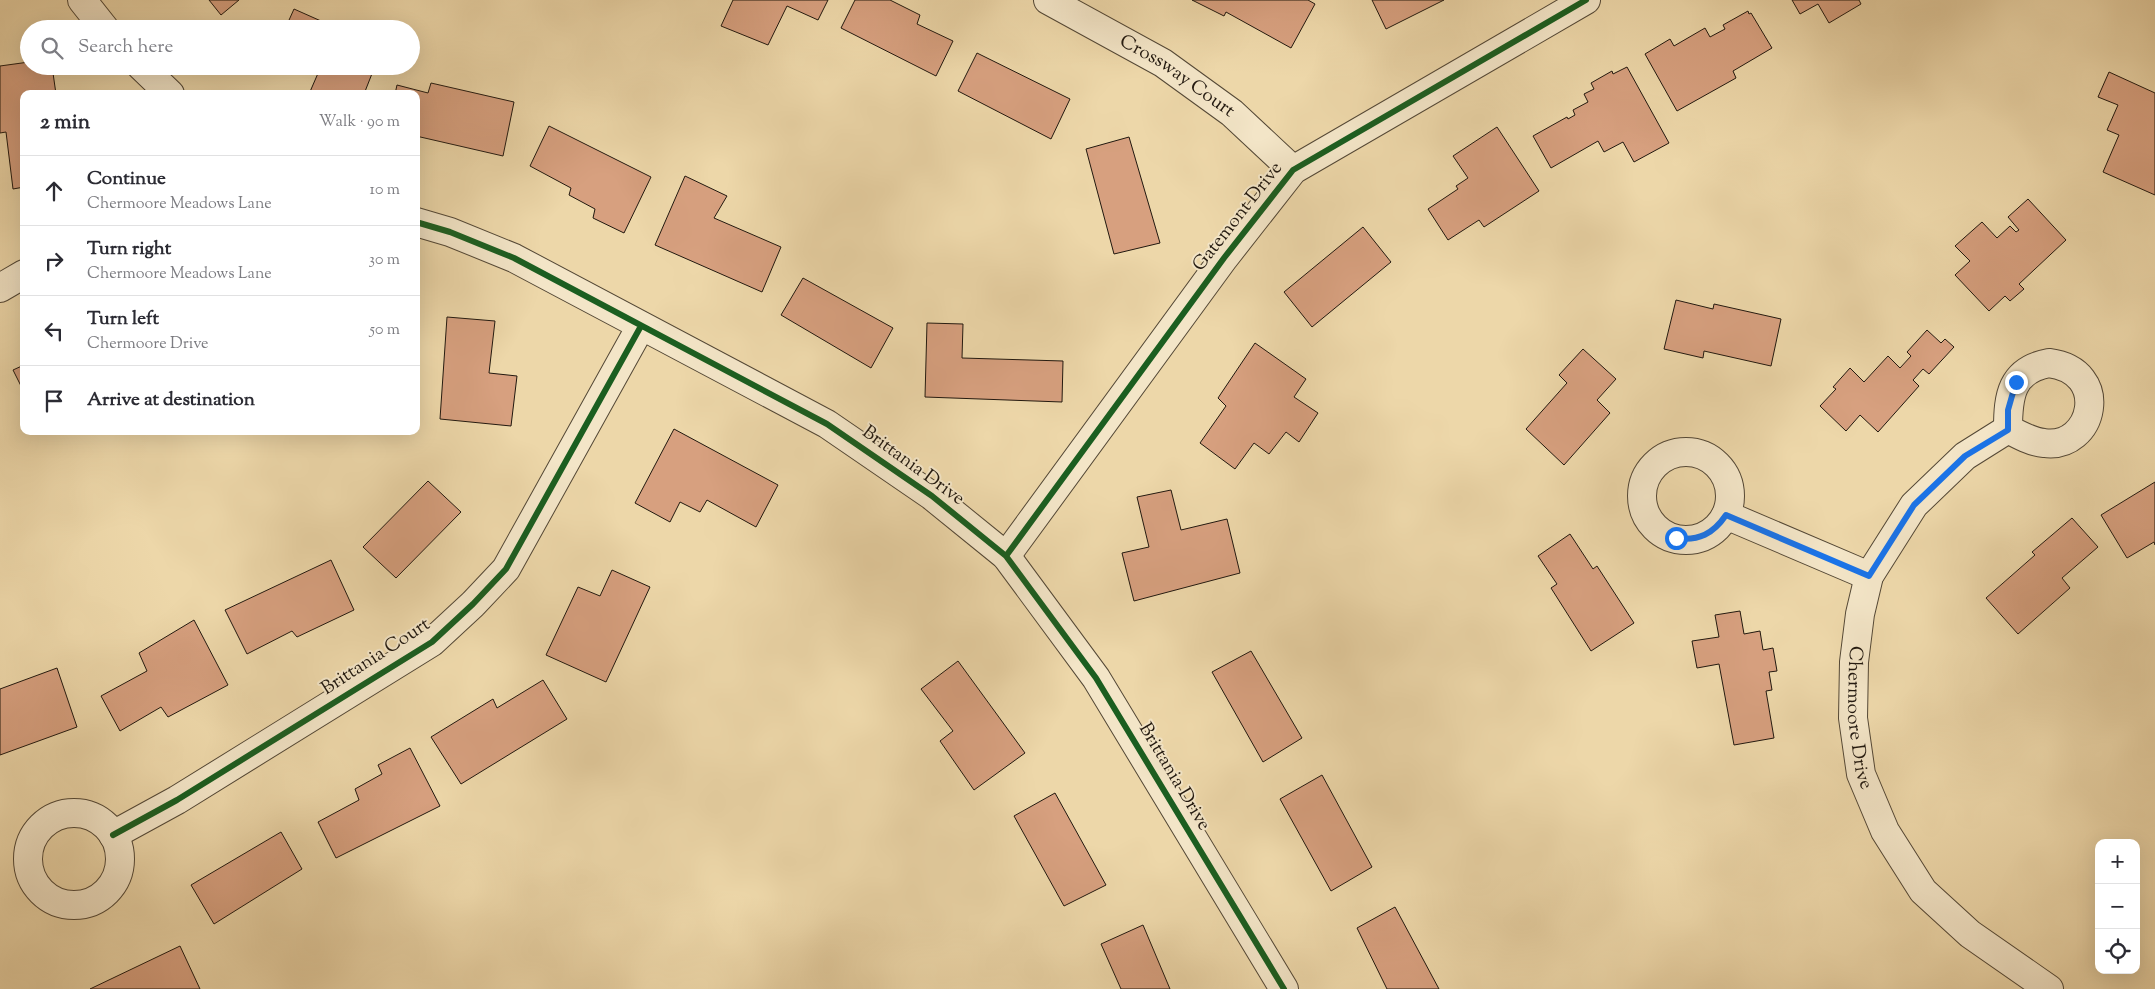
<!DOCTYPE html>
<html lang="en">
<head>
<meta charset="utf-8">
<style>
  body { margin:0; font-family:"Sorts Mill Goudy",serif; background:#f2f2f3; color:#2b2b33 }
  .controls { position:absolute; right:15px; bottom:15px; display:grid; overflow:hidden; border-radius:10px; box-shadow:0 5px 20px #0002 }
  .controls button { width:45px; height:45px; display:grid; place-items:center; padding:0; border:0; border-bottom:1px solid #e1e1e2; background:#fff; color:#2b2b33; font:25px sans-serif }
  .stop { position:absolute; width:15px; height:15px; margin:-11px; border:4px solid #1a73e8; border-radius:50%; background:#fff }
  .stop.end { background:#1a73e8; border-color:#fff; box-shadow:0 1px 5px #0008 }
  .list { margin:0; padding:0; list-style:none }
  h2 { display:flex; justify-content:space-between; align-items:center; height:65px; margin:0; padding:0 20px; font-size:21px }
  h2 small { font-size:16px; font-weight:400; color:#7c7c81 }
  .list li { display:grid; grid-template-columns:32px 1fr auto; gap:15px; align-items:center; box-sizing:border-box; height:70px; padding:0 20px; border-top:1px solid #e1e1e2 }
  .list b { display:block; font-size:19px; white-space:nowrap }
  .list p { margin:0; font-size:16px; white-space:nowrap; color:#7c7c81 }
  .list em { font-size:16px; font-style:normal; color:#7c7c81 }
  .icon { flex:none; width:28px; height:28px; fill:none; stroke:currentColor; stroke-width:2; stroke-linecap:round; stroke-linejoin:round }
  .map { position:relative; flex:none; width:2155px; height:989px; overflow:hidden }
  .search { position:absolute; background:#fff; box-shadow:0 5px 20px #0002; left:20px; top:20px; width:400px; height:55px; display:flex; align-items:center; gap:12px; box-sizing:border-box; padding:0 18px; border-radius:28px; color:#7c7c81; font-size:19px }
  .panel { position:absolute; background:#fff; box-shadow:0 5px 20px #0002; left:20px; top:90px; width:400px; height:345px; border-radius:10px }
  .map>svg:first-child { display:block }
  .building { fill:#d7a07f; stroke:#21180f }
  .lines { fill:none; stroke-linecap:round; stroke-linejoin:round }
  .minor-casing { stroke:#544836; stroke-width:30 }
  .minor { stroke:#f3e5c7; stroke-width:28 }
  .cycleway-casing { stroke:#f3e5c7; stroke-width:9 }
  .cycleway { stroke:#1b5e20; stroke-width:6 }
  .route { stroke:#1a73e8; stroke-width:6 }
  .labels { text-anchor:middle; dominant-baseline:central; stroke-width:4; stroke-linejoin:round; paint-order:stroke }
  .street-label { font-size:19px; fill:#21180f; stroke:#f3e5c7 }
</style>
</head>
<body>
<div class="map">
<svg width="2155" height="989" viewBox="0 0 2155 989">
  <rect width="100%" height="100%" fill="#edd7a9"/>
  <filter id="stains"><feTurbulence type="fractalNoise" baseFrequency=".004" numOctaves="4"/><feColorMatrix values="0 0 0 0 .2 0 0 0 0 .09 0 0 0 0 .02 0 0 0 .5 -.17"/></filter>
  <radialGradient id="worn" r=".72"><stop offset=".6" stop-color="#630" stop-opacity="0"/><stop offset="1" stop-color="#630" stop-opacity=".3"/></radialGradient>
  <path class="building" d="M209 0H239L221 15Z
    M733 0H828L818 20 787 6 768 45 721 26Z
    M855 0H890L920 15 917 24 953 41 936 76 841 28Z
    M1192 0H1308L1315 4 1291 48 1226 12 1224 16Z
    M1372 0H1444L1386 29Z
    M1792 0H1859L1861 4 1829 23 1818 4 1800 14Z
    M294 9 339 29H285Z
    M1748 11 1749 14 1751 13 1772 48 1733 71 1736 78 1677 111 1645 54 1670 39 1674 46 1705 28 1710 37 1725 29 1723 25Z
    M977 53 1070 99 1051 139 958 91Z
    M29 62V66H52L56 94H24V187L13 189 6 132 0 133V66Z
    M309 66H375L364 94H309L319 71Z
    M1627 67 1669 143 1634 162 1623 142 1604 152 1598 141 1551 168 1533 136 1567 117 1568 119 1575 115 1573 110 1588 102 1584 94 1594 89 1591 83 1612 71 1613 74Z
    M2109 72 2155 93V195L2103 172 2119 135 2107 130 2118 105 2098 97Z
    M431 83 514 102 503 156 416 136V94H395L397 85 428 93Z
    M549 126 651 177 624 233 593 218 595 209 569 195 571 188 530 166Z
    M1497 127 1539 191 1484 227 1479 220 1448 240 1428 209 1458 189 1456 186 1468 178 1453 156Z
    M1129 137 1160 243 1114 254 1086 149Z
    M685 176 727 196 714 218 781 247 762 292 655 245Z
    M2028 199 2066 240 2019 284 2024 289 2010 301 2005 296 1989 311 1955 275 1970 261 1955 246 1982 222 1997 238 2010 226 2016 232 2019 230 2008 217Z
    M1363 227 1391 262 1312 327 1284 292Z
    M803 278 893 328 871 368 781 315Z
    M1676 300 1713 309 1714 304 1781 319 1771 366 1704 351 1703 358 1664 349Z
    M447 317 495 321 489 373 517 376 511 426 440 419Z
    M927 323 963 324 962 358 1063 361 1062 402 925 397Z
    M1927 330 1941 343 1945 339 1954 347 1929 374 1923 369 1913 380 1919 386 1878 432 1860 415 1846 431 1820 406 1836 389 1833 387 1850 368 1864 382 1888 356 1900 368 1911 356 1907 352Z
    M1255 343 1306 379 1294 397 1318 413 1299 442 1286 432 1269 454 1254 443 1235 469 1200 443 1226 406 1218 398Z
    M1583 349 1616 379 1597 400 1610 413 1564 465 1526 429 1567 383 1559 375Z
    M24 365V392L13 370Z
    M674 429 778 485 756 527 707 500 700 512 680 502 670 522 635 503Z
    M428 481 461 512 396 578 363 547Z
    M2155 482V545L2154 542 2127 558 2101 515Z
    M1171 490 1181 530 1227 519 1240 573 1134 601 1122 553 1149 547 1137 497Z
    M2072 518 2098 547 2062 578 2070 588 2018 634 1986 598 2035 555 2032 552Z
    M1570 534 1593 569 1597 566 1634 623 1591 651 1551 588 1557 584 1538 556Z
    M331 560 354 610 297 637 292 631 247 654 225 610Z
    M612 570 650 587 606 682 546 655 578 587 600 596Z
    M1740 611 1744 634 1760 631 1763 650 1773 648 1777 671 1769 672 1772 690 1766 691 1774 738 1734 745 1719 664 1697 668 1692 641 1719 637 1715 615Z
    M194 620 228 685 168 717 161 707 120 731 101 696 147 671 139 653Z
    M1251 651 1302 738 1263 762 1212 672Z
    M958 661 1025 753 974 790 940 741 953 731 921 689Z
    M57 668 77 727 0 755V689Z
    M543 680 567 719 461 784 431 737 493 699 497 708Z
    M410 748 440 806 336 858 318 822 359 800 355 789 382 774 378 765Z
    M1322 775 1372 867 1331 891 1280 799Z
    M1055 793 1106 885 1064 906 1014 816Z
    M281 832 302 869 214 924 191 885Z
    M1395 907 1439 989H1387L1357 928Z
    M1143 925 1170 989H1121L1101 944Z
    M180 946 200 989H90Z"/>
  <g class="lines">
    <defs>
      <g id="minor">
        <path d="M82 0 105 29"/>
        <path id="s1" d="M1048 0 1163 63 1232 113 1293 170"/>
        <path d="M141 66 170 94"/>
        <path d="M416 222 450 232 514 258 827 424 932 496 1006 556 1096 678 1284 989"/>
        <path d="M0 288 24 274"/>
        <path d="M2049 363C2112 371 2094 450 2044 443 2032 442 2019 435 2008 429 2008 396 2011 370 2049 363Z"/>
        <path id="s2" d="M2008 429 1965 456 1914 505 1869 576 1860 614 1854 662 1853 718 1861 774 1885 831 1923 891 1970 934 2049 989"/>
        <circle cx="1686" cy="496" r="44"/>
        <path d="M1726 515 1869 576"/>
        <path d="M1006 556 1224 258 1293 170 1586 0"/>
        <circle cx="74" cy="859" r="46"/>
        <path d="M113 835 177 800 432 642 473 604 506 569 641 326"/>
      </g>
    </defs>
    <use href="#minor" class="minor-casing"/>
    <use href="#minor" class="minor"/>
    <defs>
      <path id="cycleway" d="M416 222 450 232 514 258 827 424 932 496 1006 556 1096 678 1284 989
        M1006 556 1224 258 1293 170 1586 0
        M113 835 177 800 432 642 473 604 506 569 641 326"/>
    </defs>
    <use href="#cycleway" class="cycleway-casing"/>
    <use href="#cycleway" class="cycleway"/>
  </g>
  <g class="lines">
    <path class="route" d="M1676 538C1699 541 1713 534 1726 515L1869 576 1914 505 1965 456 2008 430V410L2016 382"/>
  </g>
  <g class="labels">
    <g class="street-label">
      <text stroke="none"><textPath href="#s1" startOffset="150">Crossway Court</textPath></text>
      <text transform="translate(1238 217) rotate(-52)">Gatemont Drive</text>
      <text transform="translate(913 466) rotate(36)">Brittania Drive</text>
      <text transform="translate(376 657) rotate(-33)">Brittania Court</text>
      <text stroke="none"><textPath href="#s2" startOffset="349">Chermoore Drive</textPath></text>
      <text transform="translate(1174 777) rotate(59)">Brittania Drive</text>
    </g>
  </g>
  <rect width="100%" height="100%" filter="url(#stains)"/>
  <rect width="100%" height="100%" fill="url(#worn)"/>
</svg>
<div class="controls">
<button>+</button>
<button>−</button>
<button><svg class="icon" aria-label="locate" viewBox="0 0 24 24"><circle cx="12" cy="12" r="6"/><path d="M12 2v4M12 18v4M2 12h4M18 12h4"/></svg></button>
</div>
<div class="stop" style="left:1676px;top:538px"></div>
<div class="stop end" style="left:2016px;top:382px"></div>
<div class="search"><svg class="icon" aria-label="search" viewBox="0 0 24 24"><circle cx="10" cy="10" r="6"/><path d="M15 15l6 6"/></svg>Search here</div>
<section class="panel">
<h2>2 min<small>Walk · 90 m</small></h2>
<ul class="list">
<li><svg class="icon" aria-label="ahead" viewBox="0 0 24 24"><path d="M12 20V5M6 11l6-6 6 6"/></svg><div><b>Continue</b><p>Chermoore Meadows Lane</p></div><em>10 m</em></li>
<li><svg class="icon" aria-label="right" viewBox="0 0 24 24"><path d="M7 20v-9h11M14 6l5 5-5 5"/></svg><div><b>Turn right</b><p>Chermoore Meadows Lane</p></div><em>30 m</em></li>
<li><svg class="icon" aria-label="left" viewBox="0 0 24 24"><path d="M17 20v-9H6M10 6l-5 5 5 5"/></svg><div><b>Turn left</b><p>Chermoore Drive</p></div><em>50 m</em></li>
<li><svg class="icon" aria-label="arrive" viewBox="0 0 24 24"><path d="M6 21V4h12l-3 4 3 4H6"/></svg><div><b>Arrive at destination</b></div></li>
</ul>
</section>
</div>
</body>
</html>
